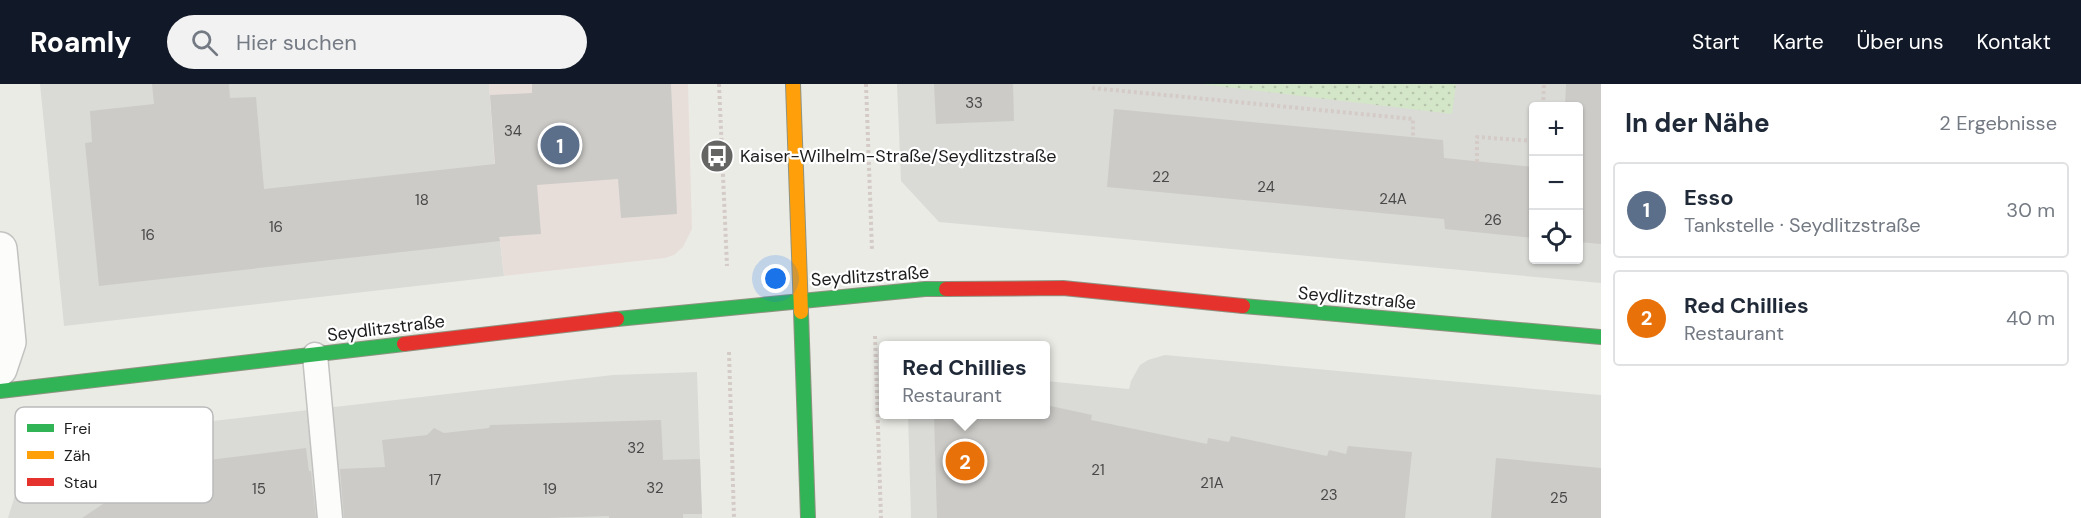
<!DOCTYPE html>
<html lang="de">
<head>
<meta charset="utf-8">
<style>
  body { margin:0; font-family:"DM Sans",sans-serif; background:#f2f2f3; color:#1f2937 }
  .controls { position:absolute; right:18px; top:18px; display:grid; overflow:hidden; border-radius:6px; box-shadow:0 2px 4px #0004 }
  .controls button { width:54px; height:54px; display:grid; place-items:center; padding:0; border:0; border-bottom:2px solid #e0e1e3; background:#fff; color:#1f2937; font:30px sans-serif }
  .you { position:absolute; left:776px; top:195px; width:21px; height:21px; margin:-15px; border:4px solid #fff; border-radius:50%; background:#1a73e8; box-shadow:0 0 0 9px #1a73e833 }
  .badge { display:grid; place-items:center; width:39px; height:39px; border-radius:50%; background:#111827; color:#fff; font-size:20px; font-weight:700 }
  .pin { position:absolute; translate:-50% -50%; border:3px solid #fff; box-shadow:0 2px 6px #0006 }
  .popup { position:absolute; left:879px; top:257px; width:171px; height:78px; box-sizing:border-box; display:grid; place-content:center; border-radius:6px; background:#fff; filter:drop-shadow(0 2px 4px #0005); font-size:20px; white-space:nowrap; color:#747a83 }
  .popup b { font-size:22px; color:#1f2937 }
  .popup::after { content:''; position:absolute; left:50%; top:100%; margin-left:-12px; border:12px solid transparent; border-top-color:#fff }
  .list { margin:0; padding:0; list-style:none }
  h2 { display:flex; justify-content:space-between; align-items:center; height:78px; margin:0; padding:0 24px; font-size:26px }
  h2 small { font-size:20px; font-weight:400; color:#747a83 }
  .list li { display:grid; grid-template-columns:39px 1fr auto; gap:18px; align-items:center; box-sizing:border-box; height:96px; margin:0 12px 12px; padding:0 12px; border:2px solid #e0e1e3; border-radius:6px }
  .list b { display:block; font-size:22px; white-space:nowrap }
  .list p { margin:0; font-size:20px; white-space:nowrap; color:#747a83 }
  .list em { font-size:20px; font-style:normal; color:#747a83 }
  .icon { flex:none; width:33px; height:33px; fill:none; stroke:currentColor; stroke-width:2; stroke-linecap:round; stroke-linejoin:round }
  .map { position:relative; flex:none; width:1601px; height:434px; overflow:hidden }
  header { display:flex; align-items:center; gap:36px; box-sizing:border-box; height:84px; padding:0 30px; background:#111827; color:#fff }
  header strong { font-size:28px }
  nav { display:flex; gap:33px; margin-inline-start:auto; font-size:21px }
  .search { width:420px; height:54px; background:#f2f2f3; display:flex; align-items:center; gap:15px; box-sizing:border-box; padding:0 21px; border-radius:33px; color:#747a83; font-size:22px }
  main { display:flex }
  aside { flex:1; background:#fff }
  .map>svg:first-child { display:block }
  .residential { fill:#dadad7; fill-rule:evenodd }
  .commercial { fill:#e8ded9 }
  .grass { fill:url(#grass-dots) }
  .building { fill:#cccbc8 }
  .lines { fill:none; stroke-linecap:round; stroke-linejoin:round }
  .lane-casing { stroke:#c2c2c0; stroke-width:27 }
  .street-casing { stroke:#c2c2c0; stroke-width:36 }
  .fast-casing { stroke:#8f9381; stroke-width:16 }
  .slow-casing { stroke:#8f9381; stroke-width:16 }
  .jam-casing { stroke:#8f9381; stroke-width:16 }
  .path { stroke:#d4cbc7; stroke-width:4; stroke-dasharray:3 3; stroke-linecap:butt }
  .lane { stroke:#fcfcfb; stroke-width:24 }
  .street { stroke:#fcfcfb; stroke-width:33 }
  .fast { stroke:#30b455; stroke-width:14 }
  .slow { stroke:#ff9f0a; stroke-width:14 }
  .jam { stroke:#e5322d; stroke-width:14 }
  .labels { text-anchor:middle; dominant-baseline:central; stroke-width:4.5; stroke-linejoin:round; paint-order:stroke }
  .number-label { font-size:15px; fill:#494848 }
  .poi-label { font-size:18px; fill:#1d1d1d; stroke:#fff; text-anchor:start }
  .street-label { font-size:18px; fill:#1d1d1d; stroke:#fff }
  .key { fill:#fff; stroke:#bbb; stroke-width:1.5 }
  .key-label { font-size:16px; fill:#1d1d1d }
</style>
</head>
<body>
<header>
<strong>Roamly</strong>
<div class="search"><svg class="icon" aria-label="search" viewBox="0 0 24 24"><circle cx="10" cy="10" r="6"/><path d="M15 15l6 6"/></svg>Hier suchen</div>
<nav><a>Start</a><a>Karte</a><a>Über uns</a><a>Kontakt</a></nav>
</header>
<main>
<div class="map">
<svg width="1601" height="434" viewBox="0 0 1601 434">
  <defs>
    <pattern id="grass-dots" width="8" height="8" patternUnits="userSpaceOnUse" patternTransform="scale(1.5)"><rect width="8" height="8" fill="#d4e6c8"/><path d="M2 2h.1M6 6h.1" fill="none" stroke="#b6c5ab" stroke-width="1.8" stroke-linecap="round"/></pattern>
  </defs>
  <rect width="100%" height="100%" fill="#ebebe6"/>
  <path class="residential" d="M40 0H489L500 157 504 192 64 242Z
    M897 0H1601V199L939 138 901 97ZM1534 22H1578V176H1534Z
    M1165 271 1601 311V434H911L908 331 1046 330V297L1129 305 1131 297 1140 281 1148 276Z
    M697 288 702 434H8L31 358 613 291Z"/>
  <path class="commercial" d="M489 0H688L692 145 683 163 674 171 665 174 504 192 500 157Z"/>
  <path class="grass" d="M1200 0H1456L1452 30Z"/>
  <path class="building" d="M152 0H229L230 14 256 13 264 105 495 80 490 11 532 9V0H671L677 130 621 134 618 95 537 101 541 150 499 153 500 157 99 202 85 59 92 58 90 27 154 20Z
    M934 0H1013L1014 37 936 40Z
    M1566 0H1601V160L1578 158V22H1565Z
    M1114 25 1443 56 1444 74 1533 83V154L1445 145 1444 135 1107 103Z
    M1046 321 1092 331 1091 336 1207 360 1208 354 1229 358 1231 352 1327 372 1329 366 1346 370 1348 362 1412 368 1405 434H937L934 330H1046Z
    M661 336 663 376 700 375 702 430H683V434H609V432L546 434H344L340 385 385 383 382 356 427 351 434 344 444 349 489 344 490 341Z
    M306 364 309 387H311L316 434H82L137 397 135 385Z
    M1496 374 1601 384V434H1491Z"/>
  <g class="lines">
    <defs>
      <path id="lane" d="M315 271 330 434"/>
      <path id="street" d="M0 165 9 258 0 285"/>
      <path id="fast" d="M1243 222 1601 253
        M801 228 808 434
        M617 235 925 205H946
        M0 307 404 260"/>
      <path id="slow" d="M793 0 801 228"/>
      <path id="jam" d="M946 205 1063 204 1243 222
        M404 260 617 235"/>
    </defs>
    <use href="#lane" class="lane-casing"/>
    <use href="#street" class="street-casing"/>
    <use href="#fast" class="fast-casing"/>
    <use href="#slow" class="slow-casing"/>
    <use href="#jam" class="jam-casing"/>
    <path class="path" d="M719 0 727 182
      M866 0 872 166
      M1092 4 1413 35V53
      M1543 22 1544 0
      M1477 78V53L1534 57
      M875 252 881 434
      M729 268 734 434"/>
    <use href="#lane" class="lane"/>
    <use href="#street" class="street"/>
    <use href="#fast" class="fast"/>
    <use href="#slow" class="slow"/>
    <use href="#jam" class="jam"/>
  </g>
  <defs>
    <symbol id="bus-disc" viewBox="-11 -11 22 22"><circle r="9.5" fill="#656563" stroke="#fff"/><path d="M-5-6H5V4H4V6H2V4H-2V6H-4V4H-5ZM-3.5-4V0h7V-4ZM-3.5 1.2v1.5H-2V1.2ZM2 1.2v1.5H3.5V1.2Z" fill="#fff"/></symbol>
  </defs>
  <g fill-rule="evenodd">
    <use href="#bus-disc" x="698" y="53" width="38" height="38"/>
  </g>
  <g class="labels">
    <g class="number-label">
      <text x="974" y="19">33</text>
      <text x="513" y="47">34</text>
      <text x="1161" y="93">22</text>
      <text x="1266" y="103">24</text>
      <text x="1393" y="115">24A</text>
      <text x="422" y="116">18</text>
      <text x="1493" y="136">26</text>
      <text x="276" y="143">16</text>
      <text x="148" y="151">16</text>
      <text x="636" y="364">32</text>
      <text x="1098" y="386">21</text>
      <text x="435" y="396">17</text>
      <text x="1212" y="399">21A</text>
      <text x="655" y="404">32</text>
      <text x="259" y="405">15</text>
      <text x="550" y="405">19</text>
      <text x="1329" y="411">23</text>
      <text x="1559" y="414">25</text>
    </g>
    <g class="poi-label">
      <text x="740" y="72">Kaiser-Wilhelm-Straße/Seydlitzstraße</text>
    </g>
    <g class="street-label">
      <text transform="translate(870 192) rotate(-4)">Seydlitzstraße</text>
      <text transform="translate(1357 214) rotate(5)">Seydlitzstraße</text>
      <text transform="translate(386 244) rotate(-7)">Seydlitzstraße</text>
    </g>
  </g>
  <rect x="15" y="323" width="198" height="96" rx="9" class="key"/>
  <rect x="27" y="340" width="27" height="8" fill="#30b455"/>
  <rect x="27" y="367" width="27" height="8" fill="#ff9f0a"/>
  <rect x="27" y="394" width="27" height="8" fill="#e5322d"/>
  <g class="key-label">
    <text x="64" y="350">Frei</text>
    <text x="64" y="377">Zäh</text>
    <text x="64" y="404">Stau</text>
  </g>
</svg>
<div class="controls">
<button>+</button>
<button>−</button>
<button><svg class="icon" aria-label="locate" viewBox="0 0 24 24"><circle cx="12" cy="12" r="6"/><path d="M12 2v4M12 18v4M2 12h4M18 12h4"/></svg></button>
</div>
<div class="you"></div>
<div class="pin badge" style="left:560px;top:61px;background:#5c6f8a">1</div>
<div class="pin badge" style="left:965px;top:377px;background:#e8710a">2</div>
<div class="popup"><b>Red Chillies</b>Restaurant</div>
</div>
<aside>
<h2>In der Nähe<small>2 Ergebnisse</small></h2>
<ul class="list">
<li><span class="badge" style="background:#5c6f8a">1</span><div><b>Esso</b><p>Tankstelle · Seydlitzstraße</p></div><em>30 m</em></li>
<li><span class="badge" style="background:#e8710a">2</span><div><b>Red Chillies</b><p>Restaurant</p></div><em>40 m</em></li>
</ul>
</aside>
</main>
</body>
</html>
